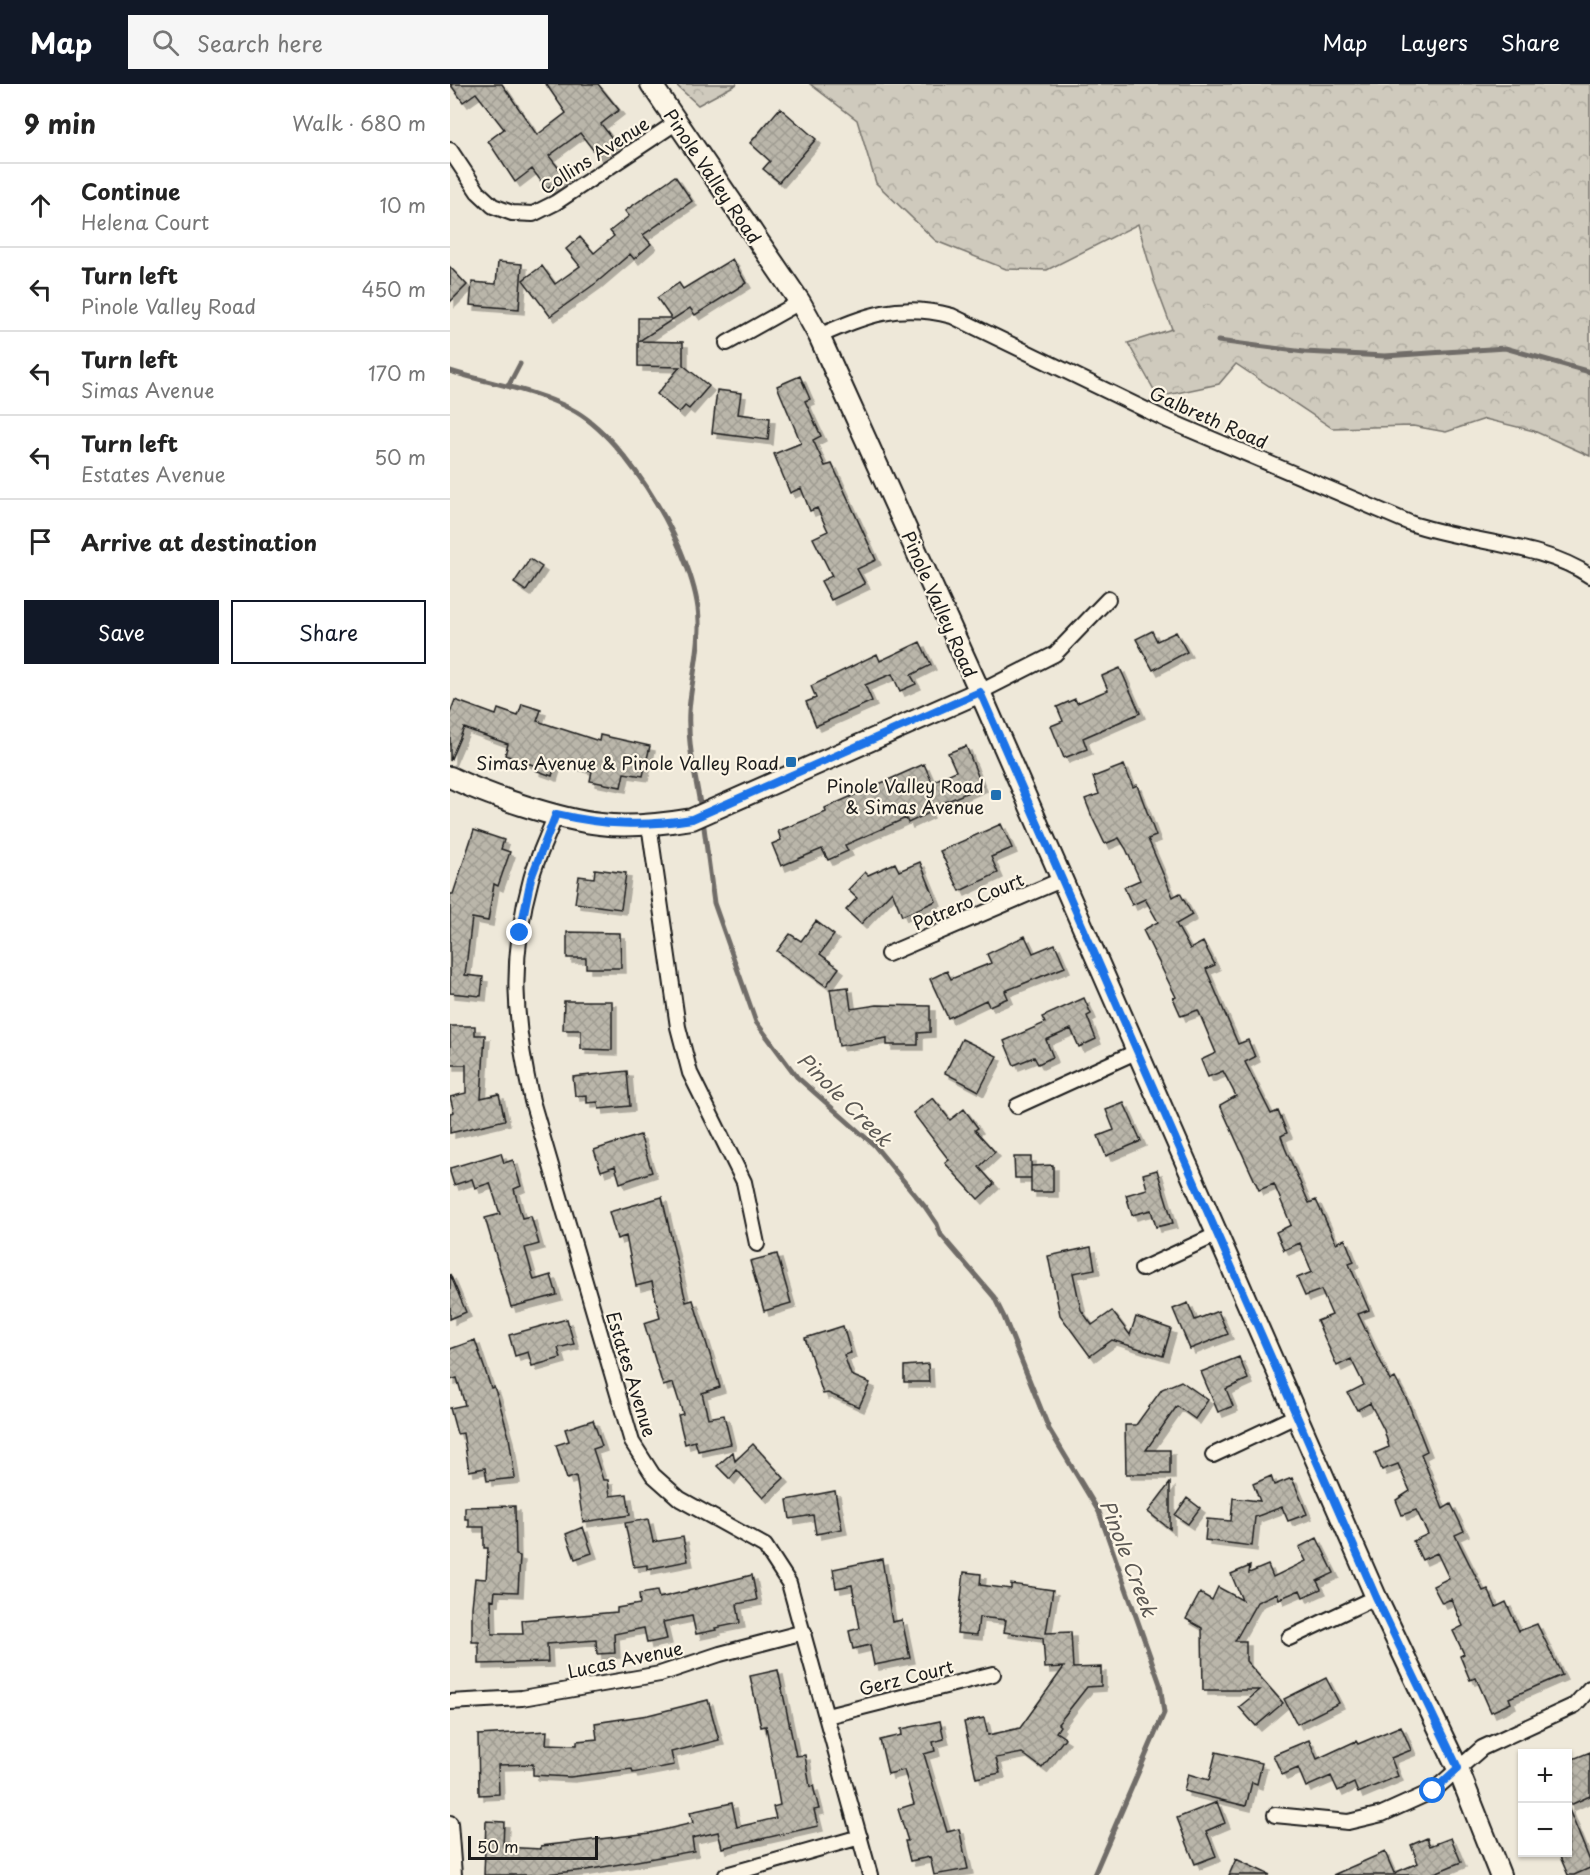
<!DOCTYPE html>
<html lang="en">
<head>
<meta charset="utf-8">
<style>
  body { margin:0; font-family:"Playpen Sans",sans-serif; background:#f6f6f6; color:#222 }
  .controls { position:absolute; right:18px; bottom:18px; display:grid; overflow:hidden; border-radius:0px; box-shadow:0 2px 4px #0004 }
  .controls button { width:54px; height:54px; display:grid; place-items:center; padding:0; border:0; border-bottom:2px solid #e0e0e0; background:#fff; color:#222; font:30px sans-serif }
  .scale { position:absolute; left:18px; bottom:15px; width:130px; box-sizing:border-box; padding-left:6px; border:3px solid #1c1c1c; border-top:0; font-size:16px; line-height:21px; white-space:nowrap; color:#1c1c1c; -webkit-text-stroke:4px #fcf5e5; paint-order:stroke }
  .stop { position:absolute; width:18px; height:18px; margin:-14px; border:4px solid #1a73e8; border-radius:50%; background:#fff }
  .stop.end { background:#1a73e8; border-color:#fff; box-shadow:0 2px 6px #0008 }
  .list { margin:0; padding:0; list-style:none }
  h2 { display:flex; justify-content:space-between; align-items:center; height:78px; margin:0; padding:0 24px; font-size:26px }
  h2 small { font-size:20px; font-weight:400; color:#767676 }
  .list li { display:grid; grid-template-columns:39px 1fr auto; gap:18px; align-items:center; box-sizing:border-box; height:84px; padding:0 24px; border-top:2px solid #e0e0e0 }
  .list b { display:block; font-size:22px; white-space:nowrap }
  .list p { margin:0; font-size:20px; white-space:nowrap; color:#767676 }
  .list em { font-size:20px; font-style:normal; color:#767676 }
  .actions { display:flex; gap:12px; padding:18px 24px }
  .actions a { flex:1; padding:14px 0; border:2px solid #111827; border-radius:0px; text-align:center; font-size:21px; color:#111827 }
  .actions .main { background:#111827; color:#fff }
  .icon { flex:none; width:33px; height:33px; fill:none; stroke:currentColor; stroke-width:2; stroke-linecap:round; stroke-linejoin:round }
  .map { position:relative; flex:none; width:1140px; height:1791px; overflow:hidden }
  header { display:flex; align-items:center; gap:36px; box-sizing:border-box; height:84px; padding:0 30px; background:#111827; color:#fff }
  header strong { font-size:28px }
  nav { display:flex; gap:33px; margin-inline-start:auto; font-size:21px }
  .search { width:420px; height:54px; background:#f6f6f6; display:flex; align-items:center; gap:15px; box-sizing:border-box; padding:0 21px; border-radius:0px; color:#767676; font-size:22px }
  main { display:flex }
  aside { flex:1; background:#fff }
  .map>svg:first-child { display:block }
  .forest { fill:url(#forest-crowns); stroke:#76736c; stroke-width:1.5 }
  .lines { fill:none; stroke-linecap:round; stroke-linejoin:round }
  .stream { stroke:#6f6c67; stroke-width:5 }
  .building { fill:url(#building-cross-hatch); stroke:#1c1c1c; stroke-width:1.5; filter:url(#shadow) }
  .street-casing { stroke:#1c1c1c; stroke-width:18 }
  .secondary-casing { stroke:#1c1c1c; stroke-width:24 }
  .street { stroke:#fcf5e5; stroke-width:14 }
  .secondary { stroke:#fcf5e5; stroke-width:20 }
  .route { stroke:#1a73e8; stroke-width:8 }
  .poi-dot { fill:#1f6fb2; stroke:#fcf5e5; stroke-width:2 }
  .labels { text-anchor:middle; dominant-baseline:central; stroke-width:4.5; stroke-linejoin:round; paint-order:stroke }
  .street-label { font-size:18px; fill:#1c1c1c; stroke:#fcf5e5 }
  .poi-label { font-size:18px; fill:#1c1c1c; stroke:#fcf5e5; text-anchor:end }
  .water-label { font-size:20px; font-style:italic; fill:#5b5854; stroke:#fcf5e5 }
</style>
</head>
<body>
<header>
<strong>Map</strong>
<div class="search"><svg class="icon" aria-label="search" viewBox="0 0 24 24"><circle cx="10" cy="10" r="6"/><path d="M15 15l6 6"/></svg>Search here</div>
<nav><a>Map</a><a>Layers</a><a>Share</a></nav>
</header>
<main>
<aside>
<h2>9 min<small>Walk · 680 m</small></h2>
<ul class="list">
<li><svg class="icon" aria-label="ahead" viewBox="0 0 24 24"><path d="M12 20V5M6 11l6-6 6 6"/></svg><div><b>Continue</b><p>Helena Court</p></div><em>10 m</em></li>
<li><svg class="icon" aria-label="left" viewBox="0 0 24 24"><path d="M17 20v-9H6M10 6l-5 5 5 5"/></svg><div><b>Turn left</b><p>Pinole Valley Road</p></div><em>450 m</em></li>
<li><svg class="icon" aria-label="left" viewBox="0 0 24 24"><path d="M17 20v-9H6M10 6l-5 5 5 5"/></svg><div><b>Turn left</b><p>Simas Avenue</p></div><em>170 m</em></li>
<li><svg class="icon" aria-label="left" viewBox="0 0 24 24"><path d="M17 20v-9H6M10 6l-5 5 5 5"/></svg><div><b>Turn left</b><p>Estates Avenue</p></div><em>50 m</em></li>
<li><svg class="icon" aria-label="arrive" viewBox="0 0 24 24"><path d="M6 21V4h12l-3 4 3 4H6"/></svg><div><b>Arrive at destination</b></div></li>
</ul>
<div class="actions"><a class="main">Save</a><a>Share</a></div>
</aside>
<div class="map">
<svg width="1140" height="1791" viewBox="0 0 1140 1791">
  <defs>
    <pattern id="forest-crowns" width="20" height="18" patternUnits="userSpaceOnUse" patternTransform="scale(1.5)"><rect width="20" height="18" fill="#cfcabd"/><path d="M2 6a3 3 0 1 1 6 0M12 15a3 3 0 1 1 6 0" fill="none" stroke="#b1ada2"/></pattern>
    <pattern id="building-cross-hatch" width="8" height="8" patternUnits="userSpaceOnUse" patternTransform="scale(1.5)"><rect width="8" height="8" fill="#bab6aa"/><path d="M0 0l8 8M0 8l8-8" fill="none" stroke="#9f9c92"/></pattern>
    <filter id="shadow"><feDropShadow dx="5" dy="5" stdDeviation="0" flood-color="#0004"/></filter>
  </defs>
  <rect width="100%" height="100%" fill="#eee8d9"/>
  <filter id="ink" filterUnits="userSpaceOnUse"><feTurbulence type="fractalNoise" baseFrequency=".0167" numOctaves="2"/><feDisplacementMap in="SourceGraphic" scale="12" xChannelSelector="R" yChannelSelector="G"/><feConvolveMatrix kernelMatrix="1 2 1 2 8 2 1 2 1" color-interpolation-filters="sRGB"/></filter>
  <g filter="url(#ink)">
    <path class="forest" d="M225 0H287L248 21Z
      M360 0H1140V372L1084 347 1035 335 996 348 963 342 882 344 786 280 769 300 708 313 678 259 722 245 704 197 688 140 597 186 556 185 486 157 426 99 407 36Z"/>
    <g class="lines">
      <path class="stream" d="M768 257 854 268 935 272 1055 264 1140 288
        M0 287C41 300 83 305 121 325 178 354 248 474 249 537 250 568 241 597 239 627 237 660 246 694 251 726
        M59 301 70 280
        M253 736 264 819 306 938 347 993 424 1061 476 1124 487 1140 491 1151 544 1213 554 1233 599 1345 649 1428 710 1600 714 1629 644 1791"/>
    </g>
    <path class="building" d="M0 0H52L87 51 116 29 96 0H148L169 26 151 40 165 58 147 71 130 49 99 72 115 92 97 105 82 85 65 98 38 57 54 45 26 9 13 18Z
      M330 24 366 55 329 98 313 85 320 77 300 59Z
      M225 92 242 117 193 151 201 160 184 175 180 170 146 199 100 232 73 196 92 182 105 200 130 182 116 165 130 153 144 169 164 152 160 147 179 132 175 127Z
      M282 175 296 199 245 231 240 224 189 257 233 258V281L259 302 239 325 235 322 229 329 207 310 230 283 188 282V234H221L207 214 229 199 233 205Z
      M48 178 72 180 69 225 20 221 22 198 46 200Z
      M0 183 17 201 0 218Z
      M350 292 360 315 355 317 371 352 363 356 375 382 382 380 426 476 407 485 415 500 381 516 371 497 382 492 363 454 378 447 367 424 360 427 351 404 340 409 324 370 351 359 327 302Z
      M267 306 291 309 288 330 320 334 318 356 262 349Z
      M80 475 92 483 76 507 64 499Z
      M702 547 707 557 726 548 737 568 703 586 686 555Z
      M470 558 481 581 461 591 466 600 450 607 442 590 415 601 422 617 366 642 356 618 366 614 361 602 427 570 430 577Z
      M670 584 690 629 633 654 637 665 614 674 601 642 613 637 607 623 625 615 627 619 658 606 652 592Z
      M5 616 46 631 48 625 68 632 72 620 91 626 87 637 149 657 150 651 200 662 193 692 174 689 171 703 140 697 142 687 107 676 102 692 85 686 86 682 55 671 58 660 14 644 0 677V629Z
      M516 662 532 702 477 726 479 729 458 739 456 734 395 761 398 767 378 776 372 765 331 782 322 760 331 756 328 747 376 728 375 724 474 680 482 698 506 687 498 669Z
      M674 681 683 703 687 701 706 752 698 755 723 813 730 809 742 831 726 840 740 865 753 858 765 881 756 885 788 960 798 956 805 973 795 978 821 1030 828 1027 837 1049 831 1052 835 1064 859 1119 866 1116 886 1159 895 1155 904 1178 899 1180 919 1226 908 1230 940 1297 945 1294 957 1316 977 1367 971 1370 993 1425 1001 1420 1014 1447 1005 1451 1033 1507 1038 1505 1046 1523 1056 1518 1069 1547 1087 1540 1112 1591 1059 1614 1061 1619 1041 1628 1026 1594 1020 1596 1010 1572 1014 1570 1003 1547 1013 1542 1001 1515 992 1519 983 1502 999 1494 987 1469 972 1476 963 1457 978 1450 966 1426 952 1431 946 1416 960 1407 948 1380 932 1386 925 1369 939 1363 934 1346 920 1319 907 1326 898 1309 914 1301 901 1275 887 1282 867 1237 882 1231 871 1206 855 1212 847 1194 862 1188 850 1159 834 1166 826 1148 841 1141 824 1100 809 1106 770 1021 786 1012 773 987 758 993 751 976 766 969 748 926 731 932 723 914 726 913 693 846 708 838 695 815 682 821 674 803 690 796 676 765 669 754 655 760 642 733 635 715 649 710 643 693Z
      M551 740 562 764 541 773 548 789 510 807 490 767Z
      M24 746 54 756 51 765 60 768 48 802 44 800 38 837 22 834 15 891 33 893 31 912 0 909V810H3Z
      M470 778 486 817 452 832 442 807 411 840 396 826 407 814 398 806 415 788 418 791 445 779 449 787Z
      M145 785 176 789 171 825 125 819 129 792 144 794Z
      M366 837 384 851 370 870 389 884 376 902 327 867 340 850 351 857Z
      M117 848 170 849 171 884H136V874H117Z
      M575 852 583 869 605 860 615 883 555 907 558 914 539 922 536 916 498 934 480 895 497 887 501 895 541 879 537 870Z
      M398 903 401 925 427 921 480 922V948L468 949V961H437V954L389 962 380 905Z
      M634 914 641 930 637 932 646 955 629 963 621 945 596 956 603 973 588 980 584 973 564 981 554 957 595 939 592 933Z
      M114 917H162V966L131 965V946H113Z
      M0 942H25V951H35L31 1014 49 1010 55 1036 0 1049V1029L4 1028 0 1013 16 1009V981H0Z
      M512 955 547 972 529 1007 495 989Z
      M177 987 180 1022 149 1025 148 1018 137 1019V1011L125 1012 123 993Z
      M483 1014 500 1036 514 1025 528 1044 525 1046 545 1068 529 1083 544 1100 528 1115 495 1079 499 1076 463 1029Z
      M674 1019 691 1057 656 1072 648 1052 664 1046 656 1026Z
      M190 1051 202 1088 170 1099 165 1082 151 1087 144 1066Z
      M51 1069 54 1079 63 1076 71 1102 64 1105 72 1134 81 1132 89 1160 75 1164 84 1196 101 1191 107 1211 61 1223 35 1134 50 1130 40 1099 25 1104 22 1095 4 1101 0 1088V1084Z
      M564 1073H581V1094H565Z
      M603 1081V1108H581V1082Z
      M707 1086 723 1139 706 1143 701 1126 682 1131 676 1111 697 1105 693 1090Z
      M212 1113 236 1218 243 1216 270 1303 252 1309 258 1334 274 1331 281 1360 248 1367 245 1357 235 1360 228 1331 233 1330 223 1299 213 1302 194 1239 210 1234 202 1198 186 1202 176 1152 167 1155 159 1128Z
      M641 1163 645 1185 623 1189 631 1226 642 1241 662 1227 680 1251 686 1233 721 1245 713 1272 662 1256 640 1272 610 1231 598 1172Z
      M327 1170 341 1219 314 1227 300 1177Z
      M0 1190 16 1228 0 1235Z
      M738 1219 745 1236 768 1227 778 1250 740 1265 723 1225Z
      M117 1235 124 1260 108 1264 111 1274 82 1282 78 1268 65 1272 59 1251Z
      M393 1242 401 1269 394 1271 401 1291 420 1299 409 1323 378 1309 373 1310 355 1254Z
      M25 1256 41 1304 44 1303 48 1314 59 1353 65 1394 37 1397 35 1384 19 1387 13 1349 7 1350 0 1324 15 1321 7 1294 0 1296V1265Z
      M789 1273 798 1295 776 1305 783 1322 768 1328 751 1288Z
      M478 1280 479 1298H454V1282Z
      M731 1297 758 1316 745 1335 727 1322 696 1366H720V1390H676L675 1341H686L712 1305Z
      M143 1336 152 1362 143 1365 153 1396H158L160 1412 177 1410 180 1431 133 1438 126 1392 117 1395 106 1361 119 1357 115 1345Z
      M303 1360 334 1394 313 1414 287 1386 280 1395 267 1382 283 1368 285 1377Z
      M821 1392 824 1401 842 1394 857 1430 838 1437 832 1423 805 1433 802 1462 755 1456 757 1435 781 1437 783 1414 810 1417 803 1400Z
      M720 1399V1445L698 1428Z
      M385 1407 392 1445 366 1450 363 1431 340 1435 337 1416Z
      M737 1414 750 1424 738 1440 725 1431Z
      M65 1422 66 1471 70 1472 68 1508 45 1507 44 1516 41 1515 42 1550H73L72 1536 167 1528V1524L190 1520 189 1510 207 1507 209 1514 302 1491 307 1516 287 1520 290 1539 265 1544 266 1546 246 1550 242 1532 213 1538 217 1555 197 1559 194 1544 164 1550 165 1569 147 1570 146 1556 97 1560 98 1578 29 1580V1558H22V1523L25 1494 36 1495 38 1464H34V1443H19V1435H15V1423Z
      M198 1435 203 1458 233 1453 238 1477 197 1485V1481L184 1483 175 1439Z
      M133 1443 142 1469 125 1475 116 1450Z
      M867 1454 884 1489 867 1497 871 1505 853 1513 850 1506 829 1515 827 1509 807 1518 785 1557H796V1577L833 1619 806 1642 789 1623 810 1606H753L752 1544 736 1535 750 1509 762 1516 768 1503 792 1516 781 1490 800 1482 799 1489 818 1481 823 1493 856 1477 849 1463Z
      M432 1475 442 1538 452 1536 460 1574 424 1581 420 1561 403 1565 399 1547 410 1544 402 1501 386 1504 383 1485Z
      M514 1488 531 1490 530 1501 561 1505V1500L603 1506 596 1549 621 1548 623 1584 651 1583V1602L637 1603 608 1640 610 1642 606 1648 615 1654 592 1684 572 1669 546 1674 550 1689 526 1694 514 1638 534 1634 538 1651 570 1644 614 1583 595 1584 593 1554 554 1548 556 1536 529 1533 527 1551 507 1549Z
      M328 1586 346 1672 355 1671 360 1703 363 1702 369 1725 364 1726 368 1742 272 1764 268 1748 242 1754 244 1767 136 1786 85 1791H34L36 1737 54 1738 53 1763 91 1765V1762L200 1749 243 1739 240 1728 282 1719 287 1743 326 1734 323 1723 330 1721 316 1642 311 1643 300 1592Z
      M876 1594 889 1619 847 1640 834 1615Z
      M258 1616 269 1656 221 1668 224 1681 183 1689 182 1685 120 1693 83 1691V1680L48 1681 49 1710 29 1711 28 1651 97 1647 96 1660 127 1661V1657L147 1655 145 1639 198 1631Z
      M490 1637 494 1655 483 1658 485 1667 474 1670 497 1748 509 1745 518 1785 484 1791 480 1773 460 1777 455 1757H458L448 1725 464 1720 454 1686 438 1690 430 1656 452 1651 451 1645Z
      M951 1642 961 1666 941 1674 948 1692 908 1709 904 1699 888 1707 881 1692 856 1703 848 1684 832 1691 823 1671 859 1656 867 1675 906 1657 908 1660Z
      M766 1668 812 1679 807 1700 802 1698 796 1722 734 1707 738 1690 759 1696Z
      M1140 1668V1712L1118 1722V1677Z
      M767 1718 775 1739 756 1747 766 1772 745 1780 727 1734Z
      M1118 1723 1140 1777V1784L1124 1791H1118L1108 1768H1118Z
      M977 1754 980 1762 1001 1754 1011 1778 980 1791H883L935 1768 944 1789 968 1779 961 1761Z
      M786 1775 820 1791H779Z"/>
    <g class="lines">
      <defs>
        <path id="street" d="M0 66 28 108 43 122 62 129 83 130 105 119 227 38
          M369 252C417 231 448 218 502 232L717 336 960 439C1016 459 1092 459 1140 492
          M277 259 350 218
          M530 608 605 570 658 515
          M106 730C98 752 87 773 81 795 59 874 64 938 82 1017L182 1358 203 1391 230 1415 315 1462 339 1499 420 1791
          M199 740 228 943 240 989 294 1098 307 1160
          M438 870 611 796
          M567 1022 688 967
          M692 1185 768 1150
          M763 1371 848 1331
          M839 1554 926 1513
          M0 1618 72 1614 210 1590 270 1570 354 1548
          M377 1632 543 1590
          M825 1731 898 1738 932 1730 983 1707 1032 1664 1125 1621 1140 1604
          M0 1739 4 1791
          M276 1791 410 1753"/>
        <path id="secondary" d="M201 0 350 218 369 252 530 608 926 1513 1008 1685 1050 1791
          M0 693C36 711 111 736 150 740 180 744 212 740 242 735L530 608"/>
      </defs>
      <use href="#street" class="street-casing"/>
      <use href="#secondary" class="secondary-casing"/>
      <use href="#street" class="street"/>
      <use href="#secondary" class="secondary"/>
    </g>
  </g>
  <g class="lines" filter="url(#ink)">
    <path class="route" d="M70 849 81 794 106 730C154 741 193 743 242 735L530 608 926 1513 1008 1684 983 1707"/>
  </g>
  <g class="poi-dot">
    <rect x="335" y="672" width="12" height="12" rx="3"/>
    <rect x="540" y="705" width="12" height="12" rx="3"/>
  </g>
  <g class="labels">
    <g class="street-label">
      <text transform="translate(144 71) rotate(-33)">Collins Avenue</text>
      <text transform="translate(263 92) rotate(56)">Pinole Valley Road</text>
      <text transform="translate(759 333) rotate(24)">Galbreth Road</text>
      <text transform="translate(490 520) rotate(66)">Pinole Valley Road</text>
      <text transform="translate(518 817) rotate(-23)">Potrero Court</text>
      <text transform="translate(182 1290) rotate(73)">Estates Avenue</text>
      <text transform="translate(175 1575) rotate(-12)">Lucas Avenue</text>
      <text transform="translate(456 1593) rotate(-14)">Gerz Court</text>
    </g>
    <g class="poi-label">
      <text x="329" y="678">Simas Avenue &amp; Pinole Valley Road</text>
      <text x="534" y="701">Pinole Valley Road<tspan x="534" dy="21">&amp; Simas Avenue</tspan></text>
    </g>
    <g class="water-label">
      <text transform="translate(395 1015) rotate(45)">Pinole Creek</text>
      <text transform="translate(679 1474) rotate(69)">Pinole Creek</text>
    </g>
  </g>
</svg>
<div class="controls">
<button>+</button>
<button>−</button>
</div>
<div class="scale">50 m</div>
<div class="stop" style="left:983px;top:1707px"></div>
<div class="stop end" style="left:70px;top:849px"></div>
</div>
</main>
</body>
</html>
